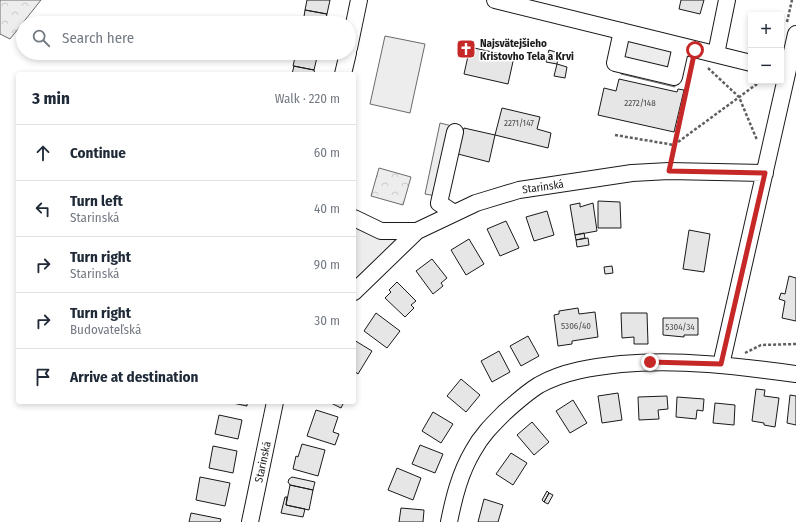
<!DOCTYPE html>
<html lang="en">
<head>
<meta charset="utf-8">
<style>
  body { margin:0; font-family:"Fira Sans Condensed",sans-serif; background:#f6f6f7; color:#1f2937 }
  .controls { position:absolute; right:12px; top:12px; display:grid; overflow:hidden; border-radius:4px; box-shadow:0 2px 6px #0003 }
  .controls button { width:36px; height:36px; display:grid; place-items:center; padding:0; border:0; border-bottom:1px solid #e0e1e3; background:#fff; color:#1f2937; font:20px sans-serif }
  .stop { position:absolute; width:12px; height:12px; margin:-9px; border:3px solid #c62828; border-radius:50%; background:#fff }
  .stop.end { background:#c62828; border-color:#fff; box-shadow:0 1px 4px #0008 }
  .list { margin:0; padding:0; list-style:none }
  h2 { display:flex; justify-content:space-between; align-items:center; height:52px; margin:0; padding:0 16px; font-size:17px }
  h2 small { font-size:13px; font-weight:400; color:#747a83 }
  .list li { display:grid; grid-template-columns:26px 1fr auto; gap:12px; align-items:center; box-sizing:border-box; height:56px; padding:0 16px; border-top:1px solid #e0e1e3 }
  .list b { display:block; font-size:15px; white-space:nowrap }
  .list p { margin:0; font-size:13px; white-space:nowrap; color:#747a83 }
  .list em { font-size:13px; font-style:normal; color:#747a83 }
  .icon { flex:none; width:22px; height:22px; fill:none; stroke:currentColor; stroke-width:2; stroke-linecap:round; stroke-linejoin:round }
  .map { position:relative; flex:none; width:796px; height:522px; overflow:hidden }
  .search { position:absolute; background:#fff; box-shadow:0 2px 6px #0003; left:16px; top:16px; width:340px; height:44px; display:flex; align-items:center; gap:10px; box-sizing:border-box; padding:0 14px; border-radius:22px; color:#747a83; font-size:15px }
  .panel { position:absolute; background:#fff; box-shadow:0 2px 6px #0003; left:16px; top:72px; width:340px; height:332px; border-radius:4px }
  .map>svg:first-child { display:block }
  .built { fill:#ededed; stroke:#6a6a6a }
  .forest { fill:url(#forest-crowns); stroke:#6a6a6a }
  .building { fill:#e6e6e6; stroke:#1a1a1a }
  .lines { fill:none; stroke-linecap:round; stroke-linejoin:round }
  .minor-casing { stroke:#1a1a1a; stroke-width:18 }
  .path { stroke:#5f5f5f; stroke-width:2.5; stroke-dasharray:3 2; stroke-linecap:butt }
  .minor { stroke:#fff; stroke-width:16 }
  .route { stroke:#c62828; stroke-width:5 }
  .labels { text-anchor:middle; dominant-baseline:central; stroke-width:3; stroke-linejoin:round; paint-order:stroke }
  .number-label { font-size:9px; fill:#4d4d4d }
  .poi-label { font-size:11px; font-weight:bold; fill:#1a1a1a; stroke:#fff; text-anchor:start }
  .street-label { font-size:11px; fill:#1a1a1a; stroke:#fff }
</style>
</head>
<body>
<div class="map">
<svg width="796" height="522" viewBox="0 0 796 522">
  <defs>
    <pattern id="forest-crowns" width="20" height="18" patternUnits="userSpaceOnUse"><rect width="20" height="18" fill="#ededed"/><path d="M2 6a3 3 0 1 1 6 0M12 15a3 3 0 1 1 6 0" fill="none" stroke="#cbcbcb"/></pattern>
  </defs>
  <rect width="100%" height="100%" fill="#fff"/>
  <path class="built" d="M385 36 425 44 410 113 370 104Z
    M628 39 675 50 670 71 623 60Z
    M619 67 674 80 675 87 621 74Z
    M440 123 452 126 436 196 425 194Z
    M354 227 369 234 398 240 354 282Z"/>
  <path class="forest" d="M0 0H41L10 39 0 34Z
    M379 168 411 177 403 205 371 196Z"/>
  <path class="building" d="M307 0H330L327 14 305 10Z
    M681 0H704L700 14 679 9Z
    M305 10 327 14 325 23H303Z
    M470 47 514 57 508 84 464 74Z
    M549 50 559 53 557 64 546 62Z
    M296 53H318L314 70 293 66Z
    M557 64 567 67 565 78 554 76Z
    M294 66 314 70 315 74H292Z
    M619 79 677 92 678 89 684 90 674 132 598 115 604 88 616 91Z
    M502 108 540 117 537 129 551 133 548 148 495 135Z
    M464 128 495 135 489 162 458 154Z
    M598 201 620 202 621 228H598Z
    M580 203V207L593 203 597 231 575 235 570 205Z
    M547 211 554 235 534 241 526 217Z
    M506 221 519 248 500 256 487 229Z
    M689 230 710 234 704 272 683 269Z
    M584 233 585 238 576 240 575 235Z
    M588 238 589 245 577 247 576 240Z
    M469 239 484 264 466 275 451 250Z
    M432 259 447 278 441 283 443 286 433 294 416 271Z
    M612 266 613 273 605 274 604 267Z
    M789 276 796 278V321L782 318 785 301 779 299 781 293 785 294Z
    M397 282 416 301 411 305 414 308 405 317 385 298 391 292 389 290Z
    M578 308 579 314 595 312 598 337 572 341V344L558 346 554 315 559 314V311Z
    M376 313 400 331 387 348 364 331Z
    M621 313H647L648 344H634V337L622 338Z
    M663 318H698V335H684V337L663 335Z
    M528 336 539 356 521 366 510 346Z
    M354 340 372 351 358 374 354 371Z
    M499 351 510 372 492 382 481 361Z
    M461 379 480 395 466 412 447 396Z
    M756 389 765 390 764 396 779 398 775 427 764 425V423L752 421Z
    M618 393 622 420 602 423 598 396Z
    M790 395 796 396V425L787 423Z
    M667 396 668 409 658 410 659 419 639 420 638 397Z
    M677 397 704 399 703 411 697 410 696 419 676 417Z
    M573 400 587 423 570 433 556 411Z
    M228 402H247V406Z
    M329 402H344L341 408Z
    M715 403 735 405 734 425 713 423Z
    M316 410 338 417 333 432 339 434 335 445 307 436Z
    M433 412 453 424 441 443 422 431Z
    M219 415 242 420 238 439 215 434Z
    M532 422 549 442 534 455 517 435Z
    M302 444 325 450 318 476 293 469 296 456 298 457Z
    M420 445 443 454 435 473 412 464Z
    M213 446 237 451 233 473 209 468Z
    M511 453 527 463 513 485 496 474Z
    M397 468 421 478 413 500 388 490Z
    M200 477 230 483 225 506 196 500Z
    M292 477 315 482 313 490 290 485 288 482 289 479Z
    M290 485 313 490 309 510 286 505Z
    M547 491 549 493 544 502 542 500Z
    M549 493 553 495 548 504 544 502Z
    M285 497H287L286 505 305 509 303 517 281 513Z
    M484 499 503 505 498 522H478Z
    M401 508 424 510 423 522H399Z
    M191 513 221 519 220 522H189Z"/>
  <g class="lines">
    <defs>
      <path id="minor" d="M495 0 751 63
        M622 31 615 63 674 77 681 46
        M349 48 359 0
        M716 54 727 0
        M343 74 348 53
        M454 213 439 203 455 132
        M354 218 381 231H417
        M354 292 417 231 476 203 519 190 632 173 669 171 765 173
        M721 365 796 34
        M250 522 275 402
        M449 522C454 497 460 473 473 451 481 436 492 425 504 413 515 403 526 393 539 385 564 371 593 367 621 364 680 359 737 366 796 374"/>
    </defs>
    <use href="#minor" class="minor-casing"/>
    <path class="path" d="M787 22 792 0
      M708 68 739 97 757 140
      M615 135 674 145 761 81
      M672 156 687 85
      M745 353 761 345 796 344"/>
    <use href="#minor" class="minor"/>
  </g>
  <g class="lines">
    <path class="route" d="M650 362 721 364 765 173 669 171 695 50"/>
  </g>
  <defs>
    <symbol id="church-square" viewBox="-11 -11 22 22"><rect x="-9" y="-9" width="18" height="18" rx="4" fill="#c62828" stroke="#fff"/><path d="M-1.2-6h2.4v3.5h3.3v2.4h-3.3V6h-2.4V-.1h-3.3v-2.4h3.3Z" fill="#fff"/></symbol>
  </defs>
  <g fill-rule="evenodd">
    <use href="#church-square" x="455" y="38" width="22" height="22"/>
  </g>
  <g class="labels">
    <g class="number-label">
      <text x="640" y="103">2272/148</text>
      <text x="519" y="123">2271/147</text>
      <text x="576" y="326">5306/40</text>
      <text x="680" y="327">5304/34</text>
    </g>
    <g class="poi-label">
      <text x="480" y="43">Najsvätejšieho<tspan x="480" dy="13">Kristovho Tela a Krvi</tspan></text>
    </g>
    <g class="street-label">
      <text transform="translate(543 187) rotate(-8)">Starinská</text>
      <text transform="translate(263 462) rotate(-78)">Starinská</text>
    </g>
  </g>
</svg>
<div class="controls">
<button>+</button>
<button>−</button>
</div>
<div class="stop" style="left:695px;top:50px"></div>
<div class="stop end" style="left:650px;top:362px"></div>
<div class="search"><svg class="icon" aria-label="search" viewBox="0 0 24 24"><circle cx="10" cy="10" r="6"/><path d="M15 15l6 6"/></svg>Search here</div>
<section class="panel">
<h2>3 min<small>Walk · 220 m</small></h2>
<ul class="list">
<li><svg class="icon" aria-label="ahead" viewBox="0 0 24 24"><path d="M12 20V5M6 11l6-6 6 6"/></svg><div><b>Continue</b></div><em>60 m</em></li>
<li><svg class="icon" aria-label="left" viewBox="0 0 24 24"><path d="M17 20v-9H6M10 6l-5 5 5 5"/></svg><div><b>Turn left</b><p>Starinská</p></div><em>40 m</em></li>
<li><svg class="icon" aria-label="right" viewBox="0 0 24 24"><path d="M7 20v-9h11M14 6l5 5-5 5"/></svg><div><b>Turn right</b><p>Starinská</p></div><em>90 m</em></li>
<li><svg class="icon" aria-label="right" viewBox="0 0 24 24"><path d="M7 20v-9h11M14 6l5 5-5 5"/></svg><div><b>Turn right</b><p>Budovateľská</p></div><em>30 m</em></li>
<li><svg class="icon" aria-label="arrive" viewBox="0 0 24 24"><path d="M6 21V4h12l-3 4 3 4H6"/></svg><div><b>Arrive at destination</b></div></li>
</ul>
</section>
</div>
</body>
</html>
